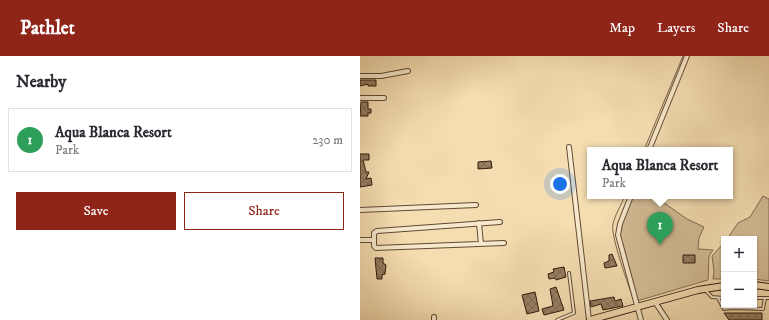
<!DOCTYPE html>
<html lang="en">
<head>
<meta charset="utf-8">
<style>
  body { margin:0; font-family:"IM FELL DW Pica",serif; background:#f7f7f7; color:#2b2b33 }
  .controls { position:absolute; right:12px; bottom:12px; display:grid; overflow:hidden; border-radius:0px; box-shadow:0 1px 3px #0004 }
  .controls button { width:36px; height:36px; display:grid; place-items:center; padding:0; border:0; border-bottom:1px solid #e1e1e2; background:#fff; color:#2b2b33; font:20px sans-serif }
  .you { position:absolute; left:200px; top:128px; width:14px; height:14px; margin:-10px; border:3px solid #fff; border-radius:50%; background:#1a73e8; box-shadow:0 0 0 6px #1a73e833 }
  .badge { display:grid; place-items:center; width:26px; height:26px; border-radius:50%; background:#8f2418; color:#fff; font-size:13px; font-weight:700 }
  .pin { position:absolute; translate:-50% -33px; filter:drop-shadow(0 1px 2px #0008) }
  .pin::after { content:''; position:absolute; top:21px; width:14px; height:12px; background:inherit; clip-path:polygon(0 0,100% 0,50% 100%) }
  .popup { position:absolute; left:227px; top:91px; width:146px; height:52px; box-sizing:border-box; display:grid; place-content:center; border-radius:0px; background:#fff; filter:drop-shadow(0 1px 3px #0005); font-size:13px; white-space:nowrap; color:#7c7c81 }
  .popup b { font-size:15px; color:#2b2b33 }
  .popup::after { content:''; position:absolute; left:50%; top:100%; margin-left:-8px; border:8px solid transparent; border-top-color:#fff }
  .list { margin:0; padding:0; list-style:none }
  h2 { display:flex; justify-content:space-between; align-items:center; height:52px; margin:0; padding:0 16px; font-size:17px }
  h2 small { font-size:13px; font-weight:400; color:#7c7c81 }
  .list li { display:grid; grid-template-columns:26px 1fr auto; gap:12px; align-items:center; box-sizing:border-box; height:64px; margin:0 8px 8px; padding:0 8px; border:1px solid #e1e1e2; border-radius:0px }
  .list b { display:block; font-size:15px; white-space:nowrap }
  .list p { margin:0; font-size:13px; white-space:nowrap; color:#7c7c81 }
  .list em { font-size:13px; font-style:normal; color:#7c7c81 }
  .actions { display:flex; gap:8px; padding:12px 16px }
  .actions a { flex:1; padding:9px 0; border:1px solid #8f2418; border-radius:0px; text-align:center; font-size:14px; color:#8f2418 }
  .actions .main { background:#8f2418; color:#fff }
  .map { position:relative; flex:none; width:409px; height:264px; overflow:hidden }
  header { display:flex; align-items:center; gap:24px; box-sizing:border-box; height:56px; padding:0 20px; background:#8f2418; color:#fff }
  header strong { font-size:19px }
  nav { display:flex; gap:22px; margin-inline-start:auto; font-size:14px }
  main { display:flex }
  aside { flex:1; background:#fff }
  .map>svg:first-child { display:block }
  .green { fill:#d3bc95; stroke:#826a50 }
  .lines { fill:none; stroke-linecap:round; stroke-linejoin:round }
  .stream { stroke:#7d664d; stroke-width:1 }
  .building { fill:url(#building-cross-hatch); stroke:#30190c }
  .service-casing { stroke:#614a35; stroke-width:4 }
  .minor-casing { stroke:#614a35; stroke-width:6 }
  .primary-casing { stroke:#30190c; stroke-width:8 }
  .service { stroke:#f8e9cc; stroke-width:2 }
  .minor { stroke:#f8e9cc; stroke-width:4 }
  .primary { stroke:#f4ddb1; stroke-width:6 }
</style>
</head>
<body>
<header>
<strong>Pathlet</strong>
<nav><a>Map</a><a>Layers</a><a>Share</a></nav>
</header>
<main>
<aside>
<h2>Nearby<small></small></h2>
<ul class="list">
<li><span class="badge" style="background:#2e9e5b">1</span><div><b>Aqua Blanca Resort</b><p>Park</p></div><em>230 m</em></li>
</ul>
<div class="actions"><a class="main">Save</a><a>Share</a></div>
</aside>
<div class="map">
<svg width="409" height="264" viewBox="0 0 409 264">
  <defs>
    <pattern id="building-cross-hatch" width="8" height="8" patternUnits="userSpaceOnUse"><rect width="8" height="8" fill="#967f62"/><path d="M0 0l8 8M0 8l8-8" fill="none" stroke="#7b674f"/></pattern>
  </defs>
  <rect width="100%" height="100%" fill="#f4ddb1"/>
  <filter id="stains"><feTurbulence type="fractalNoise" baseFrequency=".005" numOctaves="4"/><feColorMatrix values="0 0 0 0 .2 0 0 0 0 .09 0 0 0 0 .02 0 0 0 .5 -.17"/></filter>
  <radialGradient id="worn" r=".72"><stop offset=".6" stop-color="#630" stop-opacity="0"/><stop offset="1" stop-color="#630" stop-opacity=".3"/></radialGradient>
  <path class="green" d="M273 140H294L327 163 344 171 339 182 338 193 353 194 349 200 348 224 277 245C271 224 259 198 260 175 261 163 268 151 273 140Z
    M403 140 409 143V225L394 223V183H367L378 167 390 161Z
    M364 187V223H353L354 215 352 200Z"/>
  <g class="lines">
    <path class="stream" d="M284 94 323 0
      M265 140C261 149 255 159 253 168 250 179 269 231 274 245"/>
  </g>
  <path class="building" d="M0 24H16V30H8V28L0 30Z
    M1 46H8V53H11V57H8V60H0Z
    M0 98H9V104H3L6 116H9L6 123 11 122 12 129 0 131Z
    M131 105 132 112 118 113V106Z
    M252 198 257 210 245 212 244 207 249 205V199Z
    M323 199H335V207H323Z
    M15 202H23V207L26 209 25 218 22 219V223H17Z
    M204 211 206 221 196 224 195 222 189 223 188 218 194 216 193 213Z
    M196 231 204 254 184 259 182 253 193 250 190 233Z
    M175 236 179 255 167 258 162 239Z
    M254 241 255 245 261 243 263 250 243 254 241 248 231 251 230 245Z
    M364 257H402V264H369Z"/>
  <g class="lines">
    <defs>
      <path id="service" d="M345 234 352 241 364 242
        M358 242 364 253 373 252
        M394 242H409
        M371 249 373 252 403 253 405 242
        M197 264 214 257 209 217"/>
      <path id="minor" d="M0 20H21L48 15
        M0 42H24
        M209 91 229 264
        M289 94 327 0
        M271 140 260 168 258 179 281 264
        M0 154 116 149
        M140 166 17 175 14 177V190L16 192 144 187
        M119 167 121 188
        M0 184H14
        M295 246 307 264
        M74 261V264"/>
      <path id="primary" d="M394 229 409 231
        M230 264 338 234 364 230"/>
    </defs>
    <use href="#service" class="service-casing"/>
    <use href="#minor" class="minor-casing"/>
    <use href="#primary" class="primary-casing"/>
    <use href="#service" class="service"/>
    <use href="#minor" class="minor"/>
    <use href="#primary" class="primary"/>
  </g>
  <rect width="100%" height="100%" filter="url(#stains)"/>
  <rect width="100%" height="100%" fill="url(#worn)"/>
</svg>
<div class="controls">
<button>+</button>
<button>−</button>
</div>
<div class="you"></div>
<div class="pin badge" style="left:300px;top:189px;background:#2e9e5b">1</div>
<div class="popup"><b>Aqua Blanca Resort</b>Park</div>
</div>
</main>
</body>
</html>
